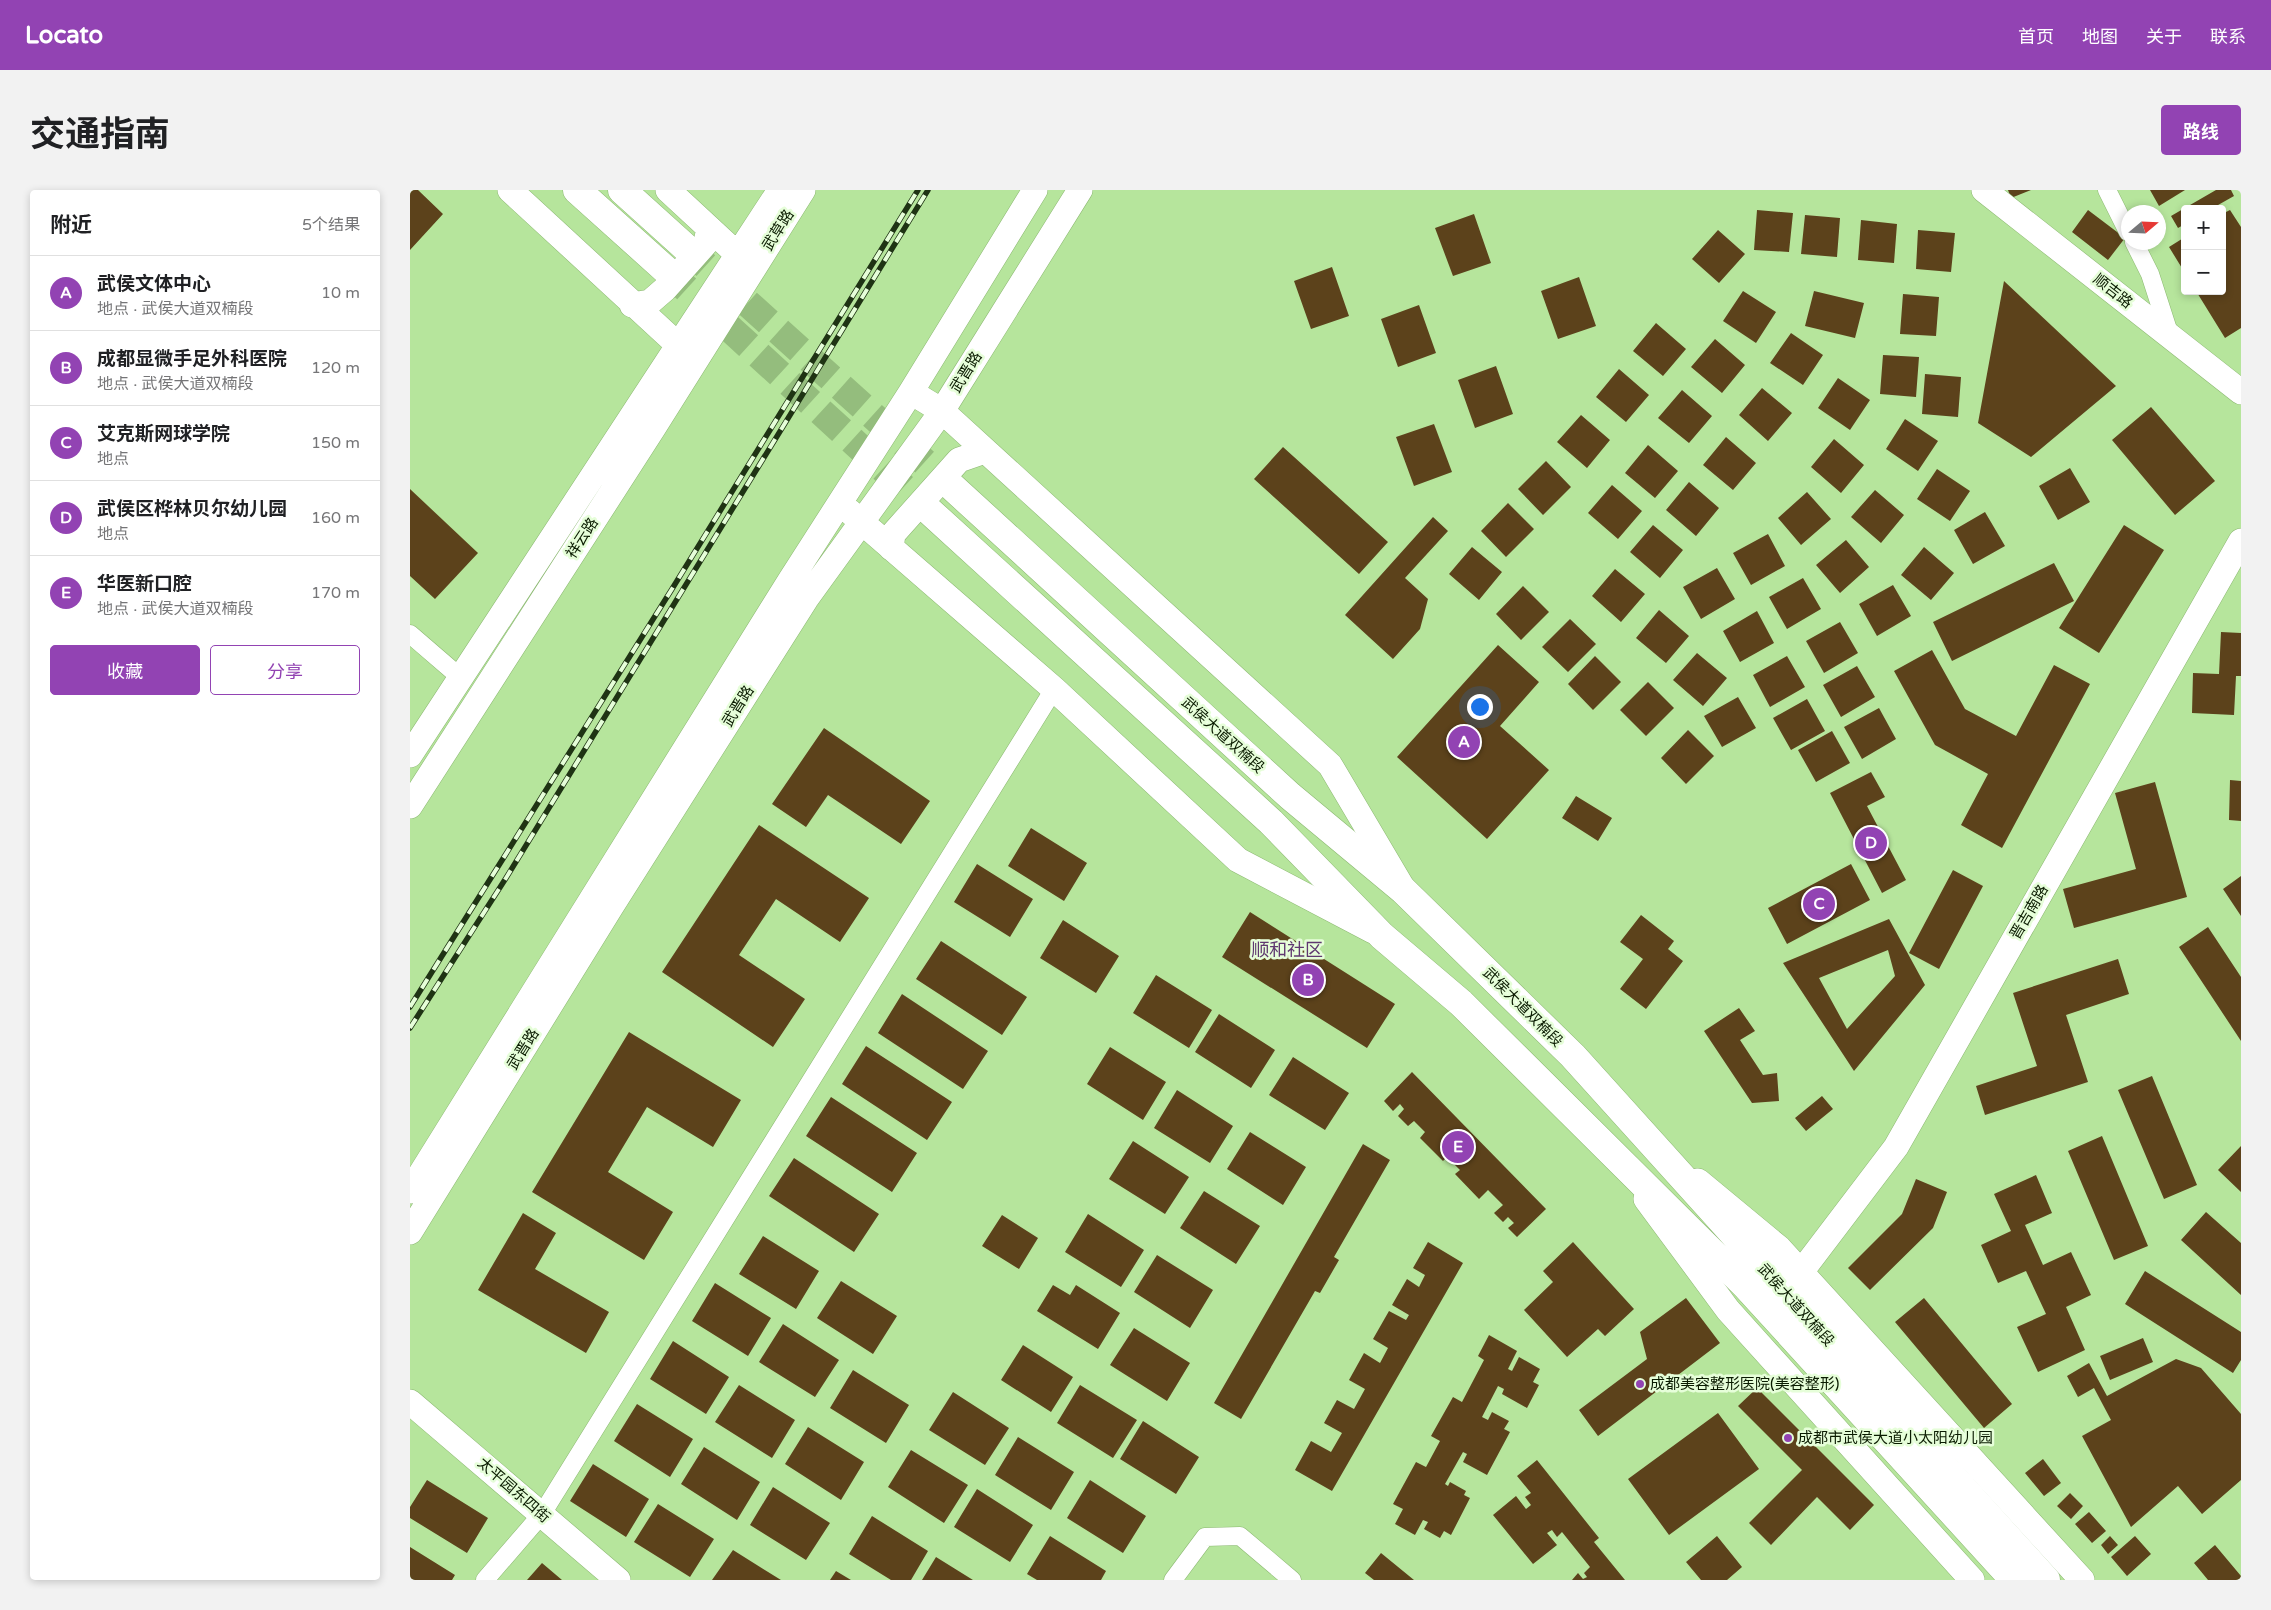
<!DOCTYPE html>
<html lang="zh">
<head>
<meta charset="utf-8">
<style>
  body { margin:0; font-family:"Varela Round","Noto Sans SC",sans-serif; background:#f2f2f2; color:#202124 }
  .controls { position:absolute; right:15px; top:15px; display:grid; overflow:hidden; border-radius:5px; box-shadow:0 2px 8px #0003 }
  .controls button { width:45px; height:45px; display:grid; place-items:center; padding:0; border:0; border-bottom:1px solid #e0e0e0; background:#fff; color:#202124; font:25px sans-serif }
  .compass { position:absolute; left:1711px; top:15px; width:45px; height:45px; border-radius:50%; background:#fff; box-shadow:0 2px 8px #0003; rotate:71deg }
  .you { position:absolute; left:1069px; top:516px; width:18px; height:18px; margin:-12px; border:4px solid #fff; border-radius:50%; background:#1a73e8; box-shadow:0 0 0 8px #1a73e833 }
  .badge { display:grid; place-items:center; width:32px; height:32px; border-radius:50%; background:#9243b3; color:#fff; font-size:16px; font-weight:700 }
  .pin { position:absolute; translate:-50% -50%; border:2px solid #fff; box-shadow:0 1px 5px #0006 }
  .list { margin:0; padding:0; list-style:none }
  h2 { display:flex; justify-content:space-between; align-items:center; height:65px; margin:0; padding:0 20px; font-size:21px }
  h2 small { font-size:16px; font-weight:400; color:#757577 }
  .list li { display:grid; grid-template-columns:32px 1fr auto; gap:15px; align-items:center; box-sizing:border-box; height:75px; padding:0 20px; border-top:1px solid #e0e0e0 }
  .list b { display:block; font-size:19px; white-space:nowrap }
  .list p { margin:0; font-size:16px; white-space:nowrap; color:#757577 }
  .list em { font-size:16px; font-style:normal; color:#757577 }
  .actions { display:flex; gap:10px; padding:15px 20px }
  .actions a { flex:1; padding:11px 0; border:1px solid #9243b3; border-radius:5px; text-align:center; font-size:18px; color:#9243b3 }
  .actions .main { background:#9243b3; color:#fff }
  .map { position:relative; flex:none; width:1831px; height:1390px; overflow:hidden; border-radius:5px }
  header { display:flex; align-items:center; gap:30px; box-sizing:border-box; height:70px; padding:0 25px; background:#9243b3; color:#fff }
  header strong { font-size:24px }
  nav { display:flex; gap:28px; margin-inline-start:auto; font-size:18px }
  .intro { display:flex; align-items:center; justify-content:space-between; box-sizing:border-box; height:120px; padding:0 30px }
  h1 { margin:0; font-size:35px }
  .button { padding:12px 22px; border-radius:5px; background:#9243b3; color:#fff; font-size:18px; font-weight:700 }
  main { display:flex; gap:30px; padding:0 30px }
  aside { flex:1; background:#fff; border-radius:5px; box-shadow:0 2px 8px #0003 }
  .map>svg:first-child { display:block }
  .building { fill:#5c421b; fill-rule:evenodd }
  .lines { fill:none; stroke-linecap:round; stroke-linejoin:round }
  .primary-tunnel { stroke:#94bd7d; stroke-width:28; stroke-dasharray:28 14; stroke-linecap:butt }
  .street-casing { stroke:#8bb871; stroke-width:19 }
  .secondary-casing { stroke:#8bb871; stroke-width:26 }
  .primary-casing { stroke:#8bb871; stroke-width:29 }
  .street { stroke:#fff; stroke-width:18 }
  .secondary { stroke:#fff; stroke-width:25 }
  .primary { stroke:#fff; stroke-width:28 }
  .rail-casing { stroke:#1f3314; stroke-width:5.5 }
  .rail { stroke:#e6fed9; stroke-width:4; stroke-dasharray:11; stroke-linecap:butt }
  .poi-dot { fill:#9243b3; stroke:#e6fed9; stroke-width:2 }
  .labels { text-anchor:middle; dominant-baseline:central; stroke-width:5; stroke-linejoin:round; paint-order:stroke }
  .street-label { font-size:15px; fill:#0a1b01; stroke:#e6fed9 }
  .poi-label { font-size:15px; fill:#0a1b01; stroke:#e6fed9; text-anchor:start }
  .quarter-label { font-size:18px; fill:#5f3870; stroke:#e6fed9 }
</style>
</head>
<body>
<header>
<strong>Locato</strong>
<nav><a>首页</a><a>地图</a><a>关于</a><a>联系</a></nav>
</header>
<div class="intro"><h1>交通指南</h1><a class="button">路线</a></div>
<main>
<aside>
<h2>附近<small>5个结果</small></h2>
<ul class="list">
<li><span class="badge">A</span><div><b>武侯文体中心</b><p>地点 · 武侯大道双楠段</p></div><em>10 m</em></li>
<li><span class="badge">B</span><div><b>成都显微手足外科医院</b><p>地点 · 武侯大道双楠段</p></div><em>120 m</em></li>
<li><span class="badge">C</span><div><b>艾克斯网球学院</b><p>地点</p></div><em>150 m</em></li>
<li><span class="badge">D</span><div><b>武侯区桦林贝尔幼儿园</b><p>地点</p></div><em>160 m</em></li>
<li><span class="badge">E</span><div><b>华医新口腔</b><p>地点 · 武侯大道双楠段</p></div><em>170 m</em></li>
</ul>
<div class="actions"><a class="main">收藏</a><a>分享</a></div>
</aside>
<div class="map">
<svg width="1831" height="1390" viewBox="0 0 1831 1390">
  <rect width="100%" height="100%" fill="#b6e59c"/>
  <path class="building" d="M0 0H8L33 24 0 60Z
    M1598 0H1621L1601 8Z
    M1740 0H1775L1749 16Z
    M1806 0H1821L1824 6 1801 19H1775V34L1768 38 1761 26Z
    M1347 20 1383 23 1379 62 1344 60Z
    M1678 20 1715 48 1698 70 1662 42Z
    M1820 20 1831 37V138L1815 148 1786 101H1812V24Z
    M1064 24 1081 73 1043 86 1025 38Z
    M1395 25 1430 28 1427 67 1391 64Z
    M1451 30 1487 34 1484 73 1448 70Z
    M1308 40 1335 64 1309 93 1282 69Z
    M1508 40 1545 43 1541 82 1506 79Z
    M1775 47V83L1759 57Z
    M922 77 939 126 901 139 884 91Z
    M1169 87 1186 136 1148 149 1131 101Z
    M1594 91 1706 196 1621 267 1568 233Z
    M1333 101 1366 122 1346 153 1313 131Z
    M1404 101 1454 113 1445 148 1395 136Z
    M1493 104 1529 107 1526 146 1490 144Z
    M1009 115 1026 163 988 177 971 129Z
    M1246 133 1276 159 1253 186 1223 161Z
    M1381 143 1413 165 1393 195 1360 173Z
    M1305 149 1335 175 1312 203 1281 177Z
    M1473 165 1509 167 1506 207 1470 204Z
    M1086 176 1103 224 1065 238 1048 190Z
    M1209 179 1239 205 1216 232 1186 207Z
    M1515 184 1551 187 1548 227 1512 224Z
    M1428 188 1460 210 1440 240 1408 218Z
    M1352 198 1382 223 1358 251 1329 225Z
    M1272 200 1302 226 1279 253 1248 228Z
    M1741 217 1805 291 1765 325 1702 250Z
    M1171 225 1200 250 1177 278 1147 252Z
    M1495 229 1528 251 1508 281 1476 259Z
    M1024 234 1042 282 1004 296 986 247Z
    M1316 247 1346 273 1323 300 1293 275Z
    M1424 249 1454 275 1431 303 1401 277Z
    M1238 255 1268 281 1245 308 1215 283Z
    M873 257 978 352 949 384 844 289Z
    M1136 271 1161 297 1133 325 1108 299Z
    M1660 278 1680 312 1648 330 1629 296Z
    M1527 279 1560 301 1540 331 1507 309Z
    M1279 292 1309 318 1286 346 1256 320Z
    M1202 295 1232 321 1208 349 1178 323Z
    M0 299 68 363 25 409 0 386Z
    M1465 300 1494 325 1471 353 1441 327Z
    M1397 302 1421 329 1391 355 1368 328Z
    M1098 313 1124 339 1096 367 1071 341Z
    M1575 322 1595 356 1563 374 1544 340Z
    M1023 327 1038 341 995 388 1018 409 1010 439 983 469 935 425Z
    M1243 335 1273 360 1250 388 1220 362Z
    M1714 335 1754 360 1689 463 1649 438Z
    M1358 344 1375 376 1341 395 1323 363Z
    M1436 350 1459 377 1430 403 1406 375Z
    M1062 357 1092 382 1069 410 1039 384Z
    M1514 357 1544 383 1521 410 1491 385Z
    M1644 373 1664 411 1542 471 1523 432Z
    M1307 378 1325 409 1291 429 1273 397Z
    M1205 379 1235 404 1211 432 1182 406Z
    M1393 388 1411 419 1377 439 1359 407Z
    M1483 395 1501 426 1467 446 1449 414Z
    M1113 396 1139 422 1111 450 1086 424Z
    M1249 420 1279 446 1256 473 1226 448Z
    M1347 421 1364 453 1330 472 1313 441Z
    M1160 429 1186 454 1158 482 1132 457Z
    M1430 432 1448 463 1414 483 1396 451Z
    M1811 442 1831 443V486H1826L1824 525 1782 523 1783 483 1809 484Z
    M1088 455 1129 492 1090 536 1139 580 1077 649 987 567Z
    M1522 460 1555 519 1606 546 1644 475 1680 494 1592 658 1551 635 1578 584 1525 555 1484 481Z
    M1287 463 1317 488 1293 516 1263 490Z
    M1185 466 1211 492 1183 520 1158 494Z
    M1377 466 1395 497 1360 517 1343 485Z
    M1447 476 1465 507 1431 527 1413 495Z
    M1238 492 1264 518 1236 546 1210 520Z
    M1328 507 1346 538 1312 557 1294 526Z
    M1397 509 1415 541 1381 560 1363 528Z
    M1469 518 1486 549 1452 569 1434 537Z
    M414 538 520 611 491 654 418 605 396 637 362 614Z
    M1278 540 1304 566 1276 594 1251 568Z
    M1422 541 1440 573 1406 592 1388 560Z
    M1461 582 1475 607 1457 616 1496 690 1472 703 1420 603Z
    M1820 590 1831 591V631L1819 630Z
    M1745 592 1777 707 1664 738 1653 699 1726 679 1705 603Z
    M1166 606 1202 628 1188 651 1152 628Z
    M349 635 459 708 430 752 366 709 329 765 395 809 363 857 252 782Z
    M621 638 677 673 654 711 598 676Z
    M567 674 623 709 600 747 544 712Z
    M1441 674 1460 710 1377 754 1358 718Z
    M1543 680 1573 696 1529 779 1499 763Z
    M1831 686V726L1813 699Z
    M840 722 985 814 957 858 812 767Z
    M1231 725 1264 751 1258 759 1273 771 1236 819 1210 799 1233 769 1210 752Z
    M1479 729 1515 795 1444 881 1373 773ZM1478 760 1485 786 1437 839 1409 788Z
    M653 730 709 766 686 803 630 768Z
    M1798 737 1831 787V851L1769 757Z
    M531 751 617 807 592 845 506 789Z
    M1708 769 1719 804 1656 825 1678 892 1575 925 1566 896 1627 876 1603 803Z
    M746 785 802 820 779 858 723 823Z
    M492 804 578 861 553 899 468 843Z
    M1329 818 1345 841 1330 850 1353 885 1367 883 1369 911 1342 913 1294 841Z
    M809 824 865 860 841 898 785 862Z
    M219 842 331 910 303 957 237 917 198 982 263 1022 234 1070 122 1002Z
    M456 856 542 912 517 950 432 894Z
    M700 857 756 892 733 930 677 894Z
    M883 867 939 903 915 940 859 905Z
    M1002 882 1136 1019 1107 1047 1098 1038 1104 1033 1098 1027 1093 1032 1084 1023 1093 1015 1078 1000 1069 1009 1045 984 1050 980 1037 967 1033 971 1010 948 1015 942 1004 931 998 936 988 926 994 919 990 914 983 921 974 911Z
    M1742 886 1787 995 1754 1009 1708 900Z
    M767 900 823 936 800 973 744 938Z
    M1412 906 1423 919 1396 941 1385 928Z
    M421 907 507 963 482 1002 396 946Z
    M840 942 896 977 873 1015 817 979Z
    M1692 946 1738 1056 1704 1070 1658 961Z
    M723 951 779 987 755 1024 699 989Z
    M953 954 980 970 924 1067 929 1070 910 1103 905 1101 831 1229 804 1213Z
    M1831 956V1002L1808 980Z
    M384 968 469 1024 444 1062 359 1006Z
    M1626 985 1642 1023 1615 1035 1633 1075 1661 1062 1681 1105 1656 1117 1675 1160 1628 1182 1607 1137 1636 1124 1616 1081 1588 1093 1571 1055 1601 1041 1584 1004Z
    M1506 989 1537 1002 1523 1038 1460 1100 1438 1078 1492 1024Z
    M794 1001 850 1036 826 1074 770 1038Z
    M1796 1022 1831 1053V1105L1771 1050Z
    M113 1023 146 1043 125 1079 199 1122 176 1163 68 1100Z
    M678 1024 734 1060 711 1097 655 1062Z
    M592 1025 628 1048 609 1079 572 1056Z
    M353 1046 409 1081 386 1119 329 1084Z
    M1018 1052 1053 1073 922 1301 885 1280 901 1251 921 1262 932 1243 914 1233 927 1210 944 1219 955 1199 939 1190 954 1163 970 1173 978 1158 963 1149 979 1121 996 1130 999 1125 982 1115 997 1089 1009 1097 1015 1085 1003 1078Z
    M1163 1052 1224 1119 1195 1146 1188 1139 1157 1167 1114 1120 1143 1092 1133 1081Z
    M747 1065 803 1100 780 1138 724 1102Z
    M1735 1081 1831 1142V1170L1823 1183 1715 1114Z
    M431 1091 487 1126 463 1164 407 1128Z
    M305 1093 361 1128 338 1166 282 1131Z
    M643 1095 660 1105 666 1095 710 1123 688 1159 627 1121Z
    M1276 1108 1310 1153 1188 1246 1169 1220 1237 1169 1230 1142Z
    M1514 1108 1602 1214 1574 1238 1485 1132Z
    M373 1134 429 1170 405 1207 349 1172Z
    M724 1138 780 1173 757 1211 700 1175Z
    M1079 1145 1107 1161 1098 1179 1102 1181 1109 1167 1130 1179 1123 1192 1129 1195 1117 1218 1092 1204 1094 1199 1088 1196 1072 1227 1078 1230 1082 1222 1099 1231 1094 1239 1100 1242 1077 1285 1053 1272 1057 1264 1053 1262 1035 1294 1038 1296 1040 1292 1056 1301 1054 1305 1060 1308 1041 1345 1034 1341 1030 1348 1014 1339 1018 1332 1013 1330 1005 1345 985 1334 993 1319 983 1314 1006 1272 1016 1277 1030 1251 1021 1246 1043 1207 1052 1212 1074 1170 1068 1166Z
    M1733 1148 1743 1172 1700 1190 1690 1166Z
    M263 1151 319 1187 296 1224 240 1189Z
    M613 1155 663 1187 641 1222 591 1190Z
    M1766 1169 1791 1178 1831 1224V1290L1792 1324 1768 1296 1721 1337 1672 1246 1701 1230 1684 1198 1668 1207 1657 1186 1679 1173 1697 1206Z
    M443 1180 499 1215 476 1253 420 1218Z
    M329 1195 385 1230 362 1268 305 1232Z
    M670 1195 727 1230 703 1268 647 1233Z
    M1347 1198 1464 1315 1440 1340 1407 1307 1361 1355 1339 1333 1392 1280 1328 1216Z
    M543 1202 599 1238 575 1275 519 1240Z
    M227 1214 283 1249 260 1287 204 1251Z
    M1308 1223 1349 1279 1259 1345 1218 1289Z
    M733 1231 789 1267 766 1304 710 1269Z
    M398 1237 454 1272 431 1310 375 1274Z
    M608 1247 664 1282 641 1320 585 1285Z
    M294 1257 350 1292 327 1330 271 1294Z
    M501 1260 558 1295 534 1333 478 1297Z
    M1633 1269 1651 1293 1634 1306 1615 1283Z
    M1127 1270 1189 1348 1184 1352 1215 1390H1162L1168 1383 1173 1389 1177 1387 1174 1383 1180 1377 1152 1342 1147 1347 1142 1340 1137 1343 1147 1355 1123 1374 1083 1325 1106 1306 1116 1319 1121 1315 1115 1307 1121 1303 1107 1286Z
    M183 1274 239 1309 216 1347 160 1311Z
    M17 1290 78 1328 57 1363 0 1328V1317Z
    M680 1290 736 1326 713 1363 657 1328Z
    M363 1297 420 1333 396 1370 340 1335Z
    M567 1299 623 1335 600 1372 544 1337Z
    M1660 1303 1673 1316 1661 1329 1647 1316Z
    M248 1314 304 1349 280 1387 224 1352Z
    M1679 1322 1696 1341 1682 1353 1665 1334Z
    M462 1326 518 1361 501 1390H481L439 1364Z
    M640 1346 696 1381 691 1390H627L617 1384Z
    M1307 1346 1332 1377 1317 1390H1291L1276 1372Z
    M1700 1346 1708 1355 1698 1364 1691 1355Z
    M1725 1346 1741 1364 1717 1386 1701 1367Z
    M1805 1355 1831 1386V1390H1798L1784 1373Z
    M0 1357 45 1385 42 1390H0Z
    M323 1360 371 1390H302Z
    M971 1363 1004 1390H964L955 1383Z
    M526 1367 563 1390H512Z
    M132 1373 152 1390H117Z
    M426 1381 441 1390H420Z"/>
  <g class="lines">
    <path class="primary-tunnel" d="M275 57 539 294
      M256 80 516 318"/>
    <defs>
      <path id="street" d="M1697 0 1718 42
        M1724 52 1740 84 1760 146
        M0 444 51 488
        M75 1390 132 1324 644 499
        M763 1390 795 1347 830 1346 882 1390"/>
      <path id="secondary" d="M100 0 280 166
        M258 0 340 76
        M1574 0 1831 202
        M222 115 240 112 255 99 296 53 299 38
        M501 202 532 221 920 575 991 695
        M439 321 644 499 828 670 963 741
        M481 358 483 344 549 270 575 261
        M0 565 370 0
        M0 616 244 237 393 0
        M1288 991 1369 1058 1672 1390
        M0 1001 379 392 501 202 625 0
        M1236 1009 1318 1120 1562 1390
        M0 1042 201 717 396 409 532 221 670 0
        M1391 1082 1486 957 1831 351
        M0 1212 208 1390"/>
      <path id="primary" d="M167 0 256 80
        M212 0 275 57
        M539 294 880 606 993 700 1163 866 1636 1390
        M516 318 861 632 972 746 1051 813 1336 1096 1604 1390"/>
    </defs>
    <use href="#street" class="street-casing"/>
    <use href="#secondary" class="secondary-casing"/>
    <use href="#primary" class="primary-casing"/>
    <use href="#street" class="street"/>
    <use href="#secondary" class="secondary"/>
    <use href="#primary" class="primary"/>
    <defs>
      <path id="rail" d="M0 817 262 399 508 0
        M0 838 96 688 518 0"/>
    </defs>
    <use href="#rail" class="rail-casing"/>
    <use href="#rail" class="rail"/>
  </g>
  <g class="poi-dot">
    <circle cx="1230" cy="1194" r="5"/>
    <circle cx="1378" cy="1248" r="5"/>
  </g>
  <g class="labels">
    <g class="street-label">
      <text transform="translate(368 40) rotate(-58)">武草路</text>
      <text transform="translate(1703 101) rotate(38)">顺吉路</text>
      <text transform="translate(556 182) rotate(-58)">武晋路</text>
      <text transform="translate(172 348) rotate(-57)">祥云路</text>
      <text transform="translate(328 516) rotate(-58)">武晋路</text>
      <text transform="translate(813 545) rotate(42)">武侯大道双楠段</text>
      <text transform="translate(1619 722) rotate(-60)">晋吉南路</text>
      <text transform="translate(1113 817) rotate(45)">武侯大道双楠段</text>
      <text transform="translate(113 859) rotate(-58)">武晋路</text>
      <text transform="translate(1386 1115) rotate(48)">武侯大道双楠段</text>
      <text transform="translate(104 1300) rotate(41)">太平园东四街</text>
    </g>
    <g class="poi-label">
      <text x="1240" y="1194">成都美容整形医院(美容整形)</text>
      <text x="1388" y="1248">成都市武侯大道小太阳幼儿园</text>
    </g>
    <g class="quarter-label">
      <text x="877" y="760">顺和社区</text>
    </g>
  </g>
</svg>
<div class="controls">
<button>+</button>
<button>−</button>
</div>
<svg class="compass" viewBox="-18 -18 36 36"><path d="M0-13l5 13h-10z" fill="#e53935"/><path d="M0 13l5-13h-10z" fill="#757577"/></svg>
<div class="you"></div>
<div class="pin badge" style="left:1054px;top:552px">A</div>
<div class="pin badge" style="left:898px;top:790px">B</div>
<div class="pin badge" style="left:1409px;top:714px">C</div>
<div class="pin badge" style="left:1461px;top:653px">D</div>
<div class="pin badge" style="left:1048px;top:957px">E</div>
</div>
</main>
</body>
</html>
